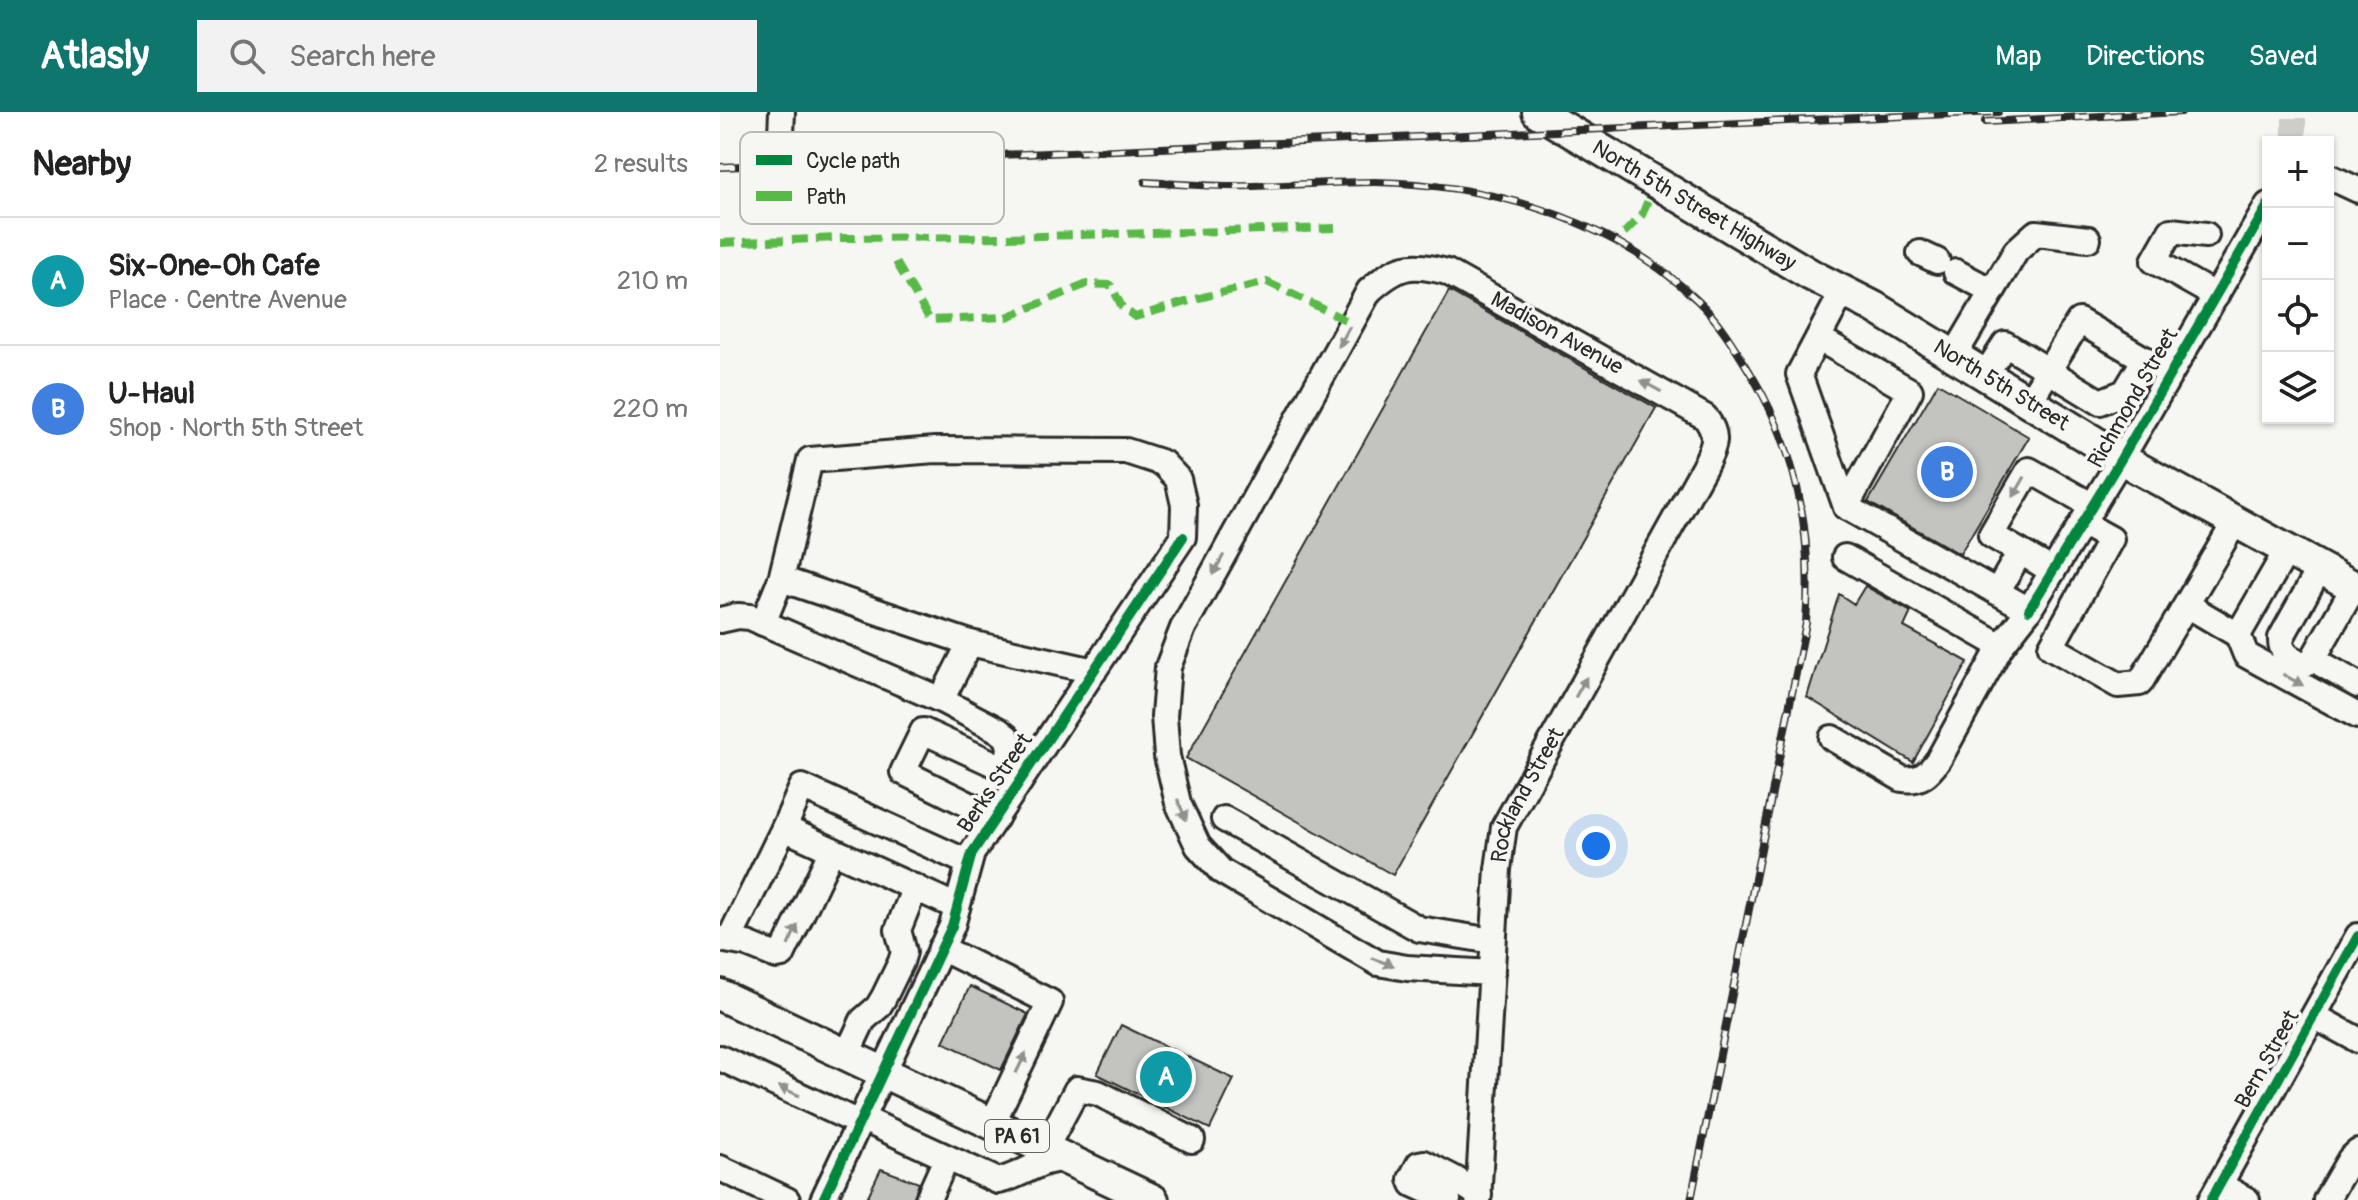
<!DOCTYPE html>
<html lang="en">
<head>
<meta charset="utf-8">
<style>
  body { margin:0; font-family:Pangolin,sans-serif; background:#f2f2f2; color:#222 }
  .controls { position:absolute; right:24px; top:24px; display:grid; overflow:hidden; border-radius:0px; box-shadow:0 2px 6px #0004 }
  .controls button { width:72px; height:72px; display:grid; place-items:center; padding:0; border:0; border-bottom:2px solid #e0e0e0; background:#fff; color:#222; font:40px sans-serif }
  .you { position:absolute; left:876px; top:734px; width:28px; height:28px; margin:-20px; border:6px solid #fff; border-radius:50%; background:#1a73e8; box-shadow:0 0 0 12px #1a73e833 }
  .badge { display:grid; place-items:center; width:52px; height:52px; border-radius:50%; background:#0f766e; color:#fff; font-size:26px; font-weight:700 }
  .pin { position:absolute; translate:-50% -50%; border:4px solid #fff; box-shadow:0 2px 8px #0006 }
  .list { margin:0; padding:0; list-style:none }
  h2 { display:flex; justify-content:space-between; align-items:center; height:104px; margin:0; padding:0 32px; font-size:34px }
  h2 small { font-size:26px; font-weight:400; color:#767676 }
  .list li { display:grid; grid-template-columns:52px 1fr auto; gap:24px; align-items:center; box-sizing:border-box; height:128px; padding:0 32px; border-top:2px solid #e0e0e0 }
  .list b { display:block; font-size:30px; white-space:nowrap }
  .list p { margin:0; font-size:26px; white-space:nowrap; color:#767676 }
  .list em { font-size:26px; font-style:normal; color:#767676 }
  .icon { flex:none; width:44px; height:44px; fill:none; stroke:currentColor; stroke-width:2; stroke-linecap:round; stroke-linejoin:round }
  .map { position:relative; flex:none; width:1638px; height:1088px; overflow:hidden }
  header { display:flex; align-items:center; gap:48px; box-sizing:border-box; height:112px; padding:0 40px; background:#0f766e; color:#fff }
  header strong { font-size:38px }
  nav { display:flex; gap:44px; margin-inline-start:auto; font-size:28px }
  .search { width:560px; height:72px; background:#f2f2f2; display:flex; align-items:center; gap:20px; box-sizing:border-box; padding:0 28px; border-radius:0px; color:#767676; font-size:30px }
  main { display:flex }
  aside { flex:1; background:#fff }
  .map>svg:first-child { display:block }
  .building { fill:#c3c3c0; stroke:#2b2b2b; stroke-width:2 }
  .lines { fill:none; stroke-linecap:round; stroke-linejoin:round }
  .minor-tunnel { stroke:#cdcdca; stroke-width:24; stroke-dasharray:24 12; stroke-linecap:butt }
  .minor-casing { stroke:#2b2b2b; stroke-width:30 }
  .major-casing { stroke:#2b2b2b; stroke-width:36 }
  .minor { stroke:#f6f6f2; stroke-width:24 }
  .major { stroke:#f6f6f2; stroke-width:30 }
  .rail-casing { stroke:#2b2b2b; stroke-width:8 }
  .rail { stroke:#f6f6f2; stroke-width:5; stroke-dasharray:15; stroke-linecap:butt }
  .quiet { stroke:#58b947; stroke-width:8; stroke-dasharray:16 8; stroke-linecap:butt }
  .cycleway-casing { stroke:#f6f6f2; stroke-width:15 }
  .cycleway { stroke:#00873e; stroke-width:10 }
  .oneway { fill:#90908e }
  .labels { text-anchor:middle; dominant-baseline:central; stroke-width:7; stroke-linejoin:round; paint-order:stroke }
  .shield { fill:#f6f6f2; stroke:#686867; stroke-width:2 }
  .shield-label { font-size:20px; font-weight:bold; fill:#2b2b2b }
  .street-label { font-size:22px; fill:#2b2b2b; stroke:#f6f6f2 }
  .key { fill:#f6f6f2; stroke:#b9b9b6; stroke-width:2 }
  .key-label { font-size:22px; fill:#2b2b2b }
</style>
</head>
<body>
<header>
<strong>Atlasly</strong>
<div class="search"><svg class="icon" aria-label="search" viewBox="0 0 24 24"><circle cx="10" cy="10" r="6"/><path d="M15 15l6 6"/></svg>Search here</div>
<nav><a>Map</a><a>Directions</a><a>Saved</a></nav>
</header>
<main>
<aside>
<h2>Nearby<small>2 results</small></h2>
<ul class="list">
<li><span class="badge" style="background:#0f9aa8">A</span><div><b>Six-One-Oh Cafe</b><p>Place · Centre Avenue</p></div><em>210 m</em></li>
<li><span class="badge" style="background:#3f7fe0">B</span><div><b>U-Haul</b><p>Shop · North 5th Street</p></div><em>220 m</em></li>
</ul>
</aside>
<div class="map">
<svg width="1638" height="1088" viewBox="0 0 1638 1088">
  <rect width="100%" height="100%" fill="#f6f6f2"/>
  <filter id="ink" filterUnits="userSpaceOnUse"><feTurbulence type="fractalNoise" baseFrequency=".0125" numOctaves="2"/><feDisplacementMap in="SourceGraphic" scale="16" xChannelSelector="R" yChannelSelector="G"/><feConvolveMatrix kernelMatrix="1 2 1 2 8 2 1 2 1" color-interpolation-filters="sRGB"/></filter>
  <g filter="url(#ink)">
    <path class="building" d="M729 179 936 296 673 763 466 646Z
      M1218 271 1309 325 1240 442 1148 390Z
      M1145 474 1191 500 1184 515 1248 550 1193 650 1087 585 1119 482 1134 492Z
      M250 874 308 902 281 958 223 930Z
      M401 913 514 967 490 1017 377 962Z
      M161 1057 199 1071 193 1088H146Z"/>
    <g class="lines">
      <path class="minor-tunnel" d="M1574 30V0"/>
      <defs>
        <g id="minor">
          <path d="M61 22 62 0"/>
          <path d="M1608 64 1638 78"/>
          <path d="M1486 123 1451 119 1434 149 1496 184"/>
          <path d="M1200 141 1217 149"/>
          <path d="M1236 160 1272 179"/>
          <path d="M1098 226 1190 279 1126 395 1079 262 1123 179"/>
          <path d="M1234 244 1296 139 1316 121 1368 127"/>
          <path d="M1265 263 1285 232 1380 290 1405 280 1425 247"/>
          <path d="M1309 290 1359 209 1438 255"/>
          <path d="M1126 395 1309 498"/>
          <path d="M1362 411 1391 427 1331 535 1398 573 1420 571 1515 410"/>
          <path d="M1125 445 1281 534"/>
          <path d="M1600 456 1561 526C1560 542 1571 546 1583 553L1593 547 1634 475"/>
          <path d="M1333 459 1271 423 1309 358 1373 394"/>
          <path d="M1277 480 1300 440"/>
          <path d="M1467 493 1518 523 1567 438"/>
          <path d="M0 508 18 504 30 505 221 588 278 618 287 625 290 635 287 658 300 669"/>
          <path d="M43 511 61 467"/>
          <path d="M1518 523 1526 543 1638 604"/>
          <path d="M1593 547 1638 573"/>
          <path d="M221 588 250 531"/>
          <path d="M1112 626 1182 667C1201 670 1209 661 1219 647L1281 534 1309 498 1401 347 1548 93"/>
          <path d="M276 706 183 660 203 619 287 658"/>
          <path d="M504 707 699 817 773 829"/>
          <path d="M64 716 82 675 249 751"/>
          <path d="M112 738 237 795"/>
          <path d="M0 827 27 832 57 844 62 843 112 738 64 716 9 828"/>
          <path d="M221 836 330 890 272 1012"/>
          <path d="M1594 904 1638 928"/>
          <path d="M126 944 143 908 158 895 164 885 181 850 184 840 178 818 195 775"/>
          <path d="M0 946 139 1011"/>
          <path d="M141 1006 278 1069C302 1064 321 1046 346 1047"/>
          <path d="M325 1037 357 977 378 981 472 1028"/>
          <path d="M0 1056 67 1088"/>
          <path d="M1500 1073 1527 1088"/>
          <path d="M208 1087 226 1047"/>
          <path d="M103 1088 232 814 252 741 463 425 464 393 458 367 443 351 406 339 215 338 90 348 61 467 250 531 374 559"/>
          <path d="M728 1088 693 1072 691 1067 699 1052 704 1051 735 1067 759 1083"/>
          <path id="s1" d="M758 1088 778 757 784 715 984 355C994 334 1000 325 985 305L727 160C690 150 678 153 649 179L463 516 448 555 444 604 447 644 458 691 478 734 501 759 658 851 687 856 772 861"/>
          <path d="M1491 1088 1638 824"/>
          <path d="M1606 1088 1630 1047 1638 1040"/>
        </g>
        <g id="major">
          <path id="s2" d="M818 0 1091 163 1154 195 1414 354 1638 477"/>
          <path d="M0 883 433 1088"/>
        </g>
      </defs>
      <use href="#minor" class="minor-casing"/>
      <use href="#major" class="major-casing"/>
      <use href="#minor" class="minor"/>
      <use href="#major" class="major"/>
      <defs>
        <path id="rail" d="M1265 10 1461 0
          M0 55 1278 0
          M425 70C461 72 497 75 534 74 574 73 615 70 655 70 770 72 893 107 978 189 1000 210 1015 236 1031 262 1077 338 1093 423 1086 511L971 1088"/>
      </defs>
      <use href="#rail" class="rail-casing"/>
      <use href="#rail" class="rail"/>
      <path class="quiet" d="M904 121 922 103 928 88
        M0 131 118 126 285 125 615 116
        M176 150 210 208 287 205 367 172 391 173 402 195 415 205 483 185 547 170 632 211"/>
      <defs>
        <path id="cycleway" d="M1309 498 1401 347 1548 93
          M103 1088 232 814 252 741 463 425
          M1491 1088 1638 824"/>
      </defs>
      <use href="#cycleway" class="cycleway-casing"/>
      <use href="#cycleway" class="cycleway"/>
    </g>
    <defs><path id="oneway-solid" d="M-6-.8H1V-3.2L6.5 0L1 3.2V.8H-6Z" transform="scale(2)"/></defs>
    <g class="oneway">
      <use href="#oneway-solid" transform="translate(624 225) rotate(119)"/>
      <use href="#oneway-solid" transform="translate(931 274) rotate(-151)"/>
      <use href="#oneway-solid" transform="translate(1299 375) rotate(120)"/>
      <use href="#oneway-solid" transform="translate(498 453) rotate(119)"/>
      <use href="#oneway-solid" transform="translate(1573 568) rotate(29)"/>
      <use href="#oneway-solid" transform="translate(861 575) rotate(-61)"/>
      <use href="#oneway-solid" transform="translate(462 698) rotate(67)"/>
      <use href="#oneway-solid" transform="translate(73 823) rotate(-65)"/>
      <use href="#oneway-solid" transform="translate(663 850) rotate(19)"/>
      <use href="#oneway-solid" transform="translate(301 951) rotate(-64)"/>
      <use href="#oneway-solid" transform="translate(69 979) rotate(-155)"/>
    </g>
  </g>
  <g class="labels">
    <rect class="shield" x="265" y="1008" width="64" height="32" rx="6"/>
    <g class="shield-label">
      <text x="297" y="1024">PA 61</text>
    </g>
    <g class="street-label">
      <text stroke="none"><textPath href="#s2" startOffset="182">North 5th Street Highway</textPath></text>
      <text transform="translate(837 221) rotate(29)">Madison Avenue</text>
      <text stroke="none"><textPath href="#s2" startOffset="538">North 5th Street</textPath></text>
      <text transform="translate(1413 286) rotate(-60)">Richmond Street</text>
      <text transform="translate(275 671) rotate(-56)">Berks Street</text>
      <text stroke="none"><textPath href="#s1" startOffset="412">Rockland Street</textPath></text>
      <text transform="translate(1547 947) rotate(-61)">Bern Street</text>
    </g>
  </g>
  <rect x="20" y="20" width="264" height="92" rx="12" class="key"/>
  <rect x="36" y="43" width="36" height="10" fill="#00873e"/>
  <rect x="36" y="79" width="36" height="10" fill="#58b947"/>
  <g class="key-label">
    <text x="86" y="56">Cycle path</text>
    <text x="86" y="92">Path</text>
  </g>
</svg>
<div class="controls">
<button>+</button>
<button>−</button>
<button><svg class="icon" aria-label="locate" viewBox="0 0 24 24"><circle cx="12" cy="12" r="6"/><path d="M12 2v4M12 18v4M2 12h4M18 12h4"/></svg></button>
<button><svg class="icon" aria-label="layers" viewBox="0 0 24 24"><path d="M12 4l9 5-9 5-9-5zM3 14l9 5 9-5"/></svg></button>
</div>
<div class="you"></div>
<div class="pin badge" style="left:446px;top:965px;background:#0f9aa8">A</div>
<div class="pin badge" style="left:1227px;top:360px;background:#3f7fe0">B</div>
</div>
</main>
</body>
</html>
